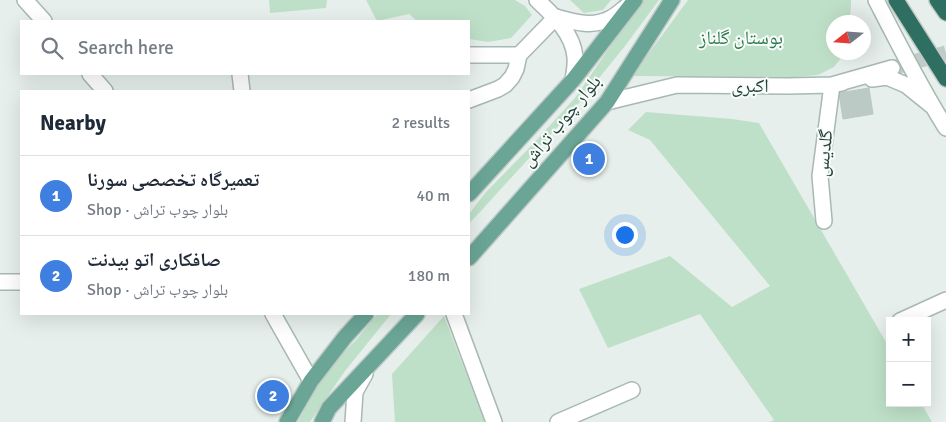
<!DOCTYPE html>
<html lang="en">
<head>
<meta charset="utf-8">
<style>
  body { margin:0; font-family:Signika,"Noto Naskh Arabic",sans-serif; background:#f2f2f3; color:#1f2937 }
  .controls { position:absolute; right:15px; bottom:15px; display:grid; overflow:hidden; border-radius:0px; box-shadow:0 5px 20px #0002 }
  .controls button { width:45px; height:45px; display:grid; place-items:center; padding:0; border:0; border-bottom:1px solid #e0e1e3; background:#fff; color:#1f2937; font:25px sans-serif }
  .compass { position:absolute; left:826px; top:15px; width:45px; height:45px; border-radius:50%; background:#fff; box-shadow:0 5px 20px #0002; rotate:253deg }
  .you { position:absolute; left:624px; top:234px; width:18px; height:18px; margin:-12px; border:4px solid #fff; border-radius:50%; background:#1a73e8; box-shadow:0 0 0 8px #1a73e833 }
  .badge { display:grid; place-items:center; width:32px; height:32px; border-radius:50%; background:#b45309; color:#fff; font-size:16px; font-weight:700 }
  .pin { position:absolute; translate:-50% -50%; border:2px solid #fff; box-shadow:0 1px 5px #0006 }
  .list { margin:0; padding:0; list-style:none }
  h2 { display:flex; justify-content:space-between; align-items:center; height:65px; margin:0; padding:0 20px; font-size:21px }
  h2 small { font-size:16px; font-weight:400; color:#747a83 }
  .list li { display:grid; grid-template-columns:32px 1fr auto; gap:15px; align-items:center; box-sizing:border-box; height:80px; padding:0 20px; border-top:1px solid #e0e1e3 }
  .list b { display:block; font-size:19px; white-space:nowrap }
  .list p { margin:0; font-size:16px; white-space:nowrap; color:#747a83 }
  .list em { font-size:16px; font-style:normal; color:#747a83 }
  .icon { flex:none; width:28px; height:28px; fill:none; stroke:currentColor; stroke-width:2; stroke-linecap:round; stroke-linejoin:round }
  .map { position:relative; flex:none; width:946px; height:422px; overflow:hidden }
  .search { position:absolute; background:#fff; box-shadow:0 5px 20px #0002; left:20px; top:20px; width:450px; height:55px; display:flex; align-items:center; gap:12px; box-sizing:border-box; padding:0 18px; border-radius:0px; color:#747a83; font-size:19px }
  .panel { position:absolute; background:#fff; box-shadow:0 5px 20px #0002; left:20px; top:90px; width:450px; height:225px; border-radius:0px }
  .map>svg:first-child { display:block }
  .green { fill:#bfe0c8 }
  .building { fill:#bbcac4; stroke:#b8c9c2 }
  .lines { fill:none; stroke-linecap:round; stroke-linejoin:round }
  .minor-tunnel { stroke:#bfccc8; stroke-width:15; stroke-dasharray:15 8; stroke-linecap:butt }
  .minor-casing { stroke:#a8b8b2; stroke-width:18 }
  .major-casing { stroke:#c2cac8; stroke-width:18 }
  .highway-casing { stroke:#c2cac8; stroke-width:18 }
  .minor { stroke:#fff; stroke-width:15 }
  .major { stroke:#6aa596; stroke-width:15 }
  .highway { stroke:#2f6f62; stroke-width:15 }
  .labels { text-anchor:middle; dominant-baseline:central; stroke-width:4; stroke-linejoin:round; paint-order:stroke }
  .park-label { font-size:19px; fill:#2d7a4b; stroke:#f7fbf9 }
  .street-label { font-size:19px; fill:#24423a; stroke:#f7fbf9 }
</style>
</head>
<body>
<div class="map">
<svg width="946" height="422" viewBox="0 0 946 422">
  <rect width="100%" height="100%" fill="#e6efeb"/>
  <path class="green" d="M269 0H327L326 8 270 13Z
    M366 0H515L525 6 532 15 511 38 488 42 469 39V21H417L409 14 377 21Z
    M570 0H611L603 10 584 13Z
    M642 0H659L625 46 574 109 469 224V214L486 192 533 144 575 98Z
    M688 0H851V7L849 22H834V52L844 53V54L834 67 818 75 796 77 632 76Z
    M646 112 732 119 759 123 890 349V403H921L932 422H770L774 420 700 314 608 348 579 289 670 256 732 307 770 286 650 140 628 130Z
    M377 314H391L345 371 310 422H298L313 394 333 364 357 339Z
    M444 316 485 422H395L392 374Z"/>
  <path class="building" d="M869 88 873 114 843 119 839 93Z"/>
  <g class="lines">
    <path class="minor-tunnel" d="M892 68 946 53"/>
    <defs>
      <path id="minor" d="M25 0 44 21
        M537 0C553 15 573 33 575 57 576 65 574 72 573 80
        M876 0C898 43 920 87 946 128
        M556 17C574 22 593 28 611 18 617 15 622 10 627 6
        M469 55H519
        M90 74 105 91
        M240 74 242 91
        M872 79 887 77 906 85 932 106
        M469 100 498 89 505 85 512 77 516 69 519 55 556 17
        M607 102 677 85 788 86 832 85 892 68
        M824 221 820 176 832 85 842 83
        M0 282H21
        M273 314 311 381
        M454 314 494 422
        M900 321 946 300
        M353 422 355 392 365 374
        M558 422 632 390"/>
      <path id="major" d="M469 194 573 80 635 0
        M469 258 607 102 672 0
        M287 422 311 381 345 337 366 314
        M322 422 329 408 417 314"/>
      <path id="highway" d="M896 0 946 79
        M937 0 946 13"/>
    </defs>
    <use href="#minor" class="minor-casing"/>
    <use href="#major" class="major-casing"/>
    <use href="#highway" class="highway-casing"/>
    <use href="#minor" class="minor"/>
    <use href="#major" class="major"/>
    <use href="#highway" class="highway"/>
  </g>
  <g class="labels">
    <g class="park-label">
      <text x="741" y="38">بوستان گلناز</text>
    </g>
    <g class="street-label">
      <text x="750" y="86">اکبری</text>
      <text transform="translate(561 121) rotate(-50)">بلوار چوب‌ تراش</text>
      <text transform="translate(824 153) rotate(-84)">گلدیس</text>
    </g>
  </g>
</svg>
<div class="controls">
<button>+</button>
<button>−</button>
</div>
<svg class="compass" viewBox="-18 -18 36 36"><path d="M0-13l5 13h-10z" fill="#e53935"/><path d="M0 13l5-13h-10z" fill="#747a83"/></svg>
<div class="you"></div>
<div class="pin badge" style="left:589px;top:159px;background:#3f7fe0">1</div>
<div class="pin badge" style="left:273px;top:396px;background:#3f7fe0">2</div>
<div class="search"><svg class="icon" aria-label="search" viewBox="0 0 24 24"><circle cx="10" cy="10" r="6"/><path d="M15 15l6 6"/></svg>Search here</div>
<section class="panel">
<h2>Nearby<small>2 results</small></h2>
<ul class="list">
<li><span class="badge" style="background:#3f7fe0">1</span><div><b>تعمیرگاه تخصصی سورنا</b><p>Shop · بلوار چوب‌ تراش</p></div><em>40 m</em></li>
<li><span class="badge" style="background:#3f7fe0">2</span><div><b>صافکاری اتو بیدنت</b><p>Shop · بلوار چوب‌ تراش</p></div><em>180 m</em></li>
</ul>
</section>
</div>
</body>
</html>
